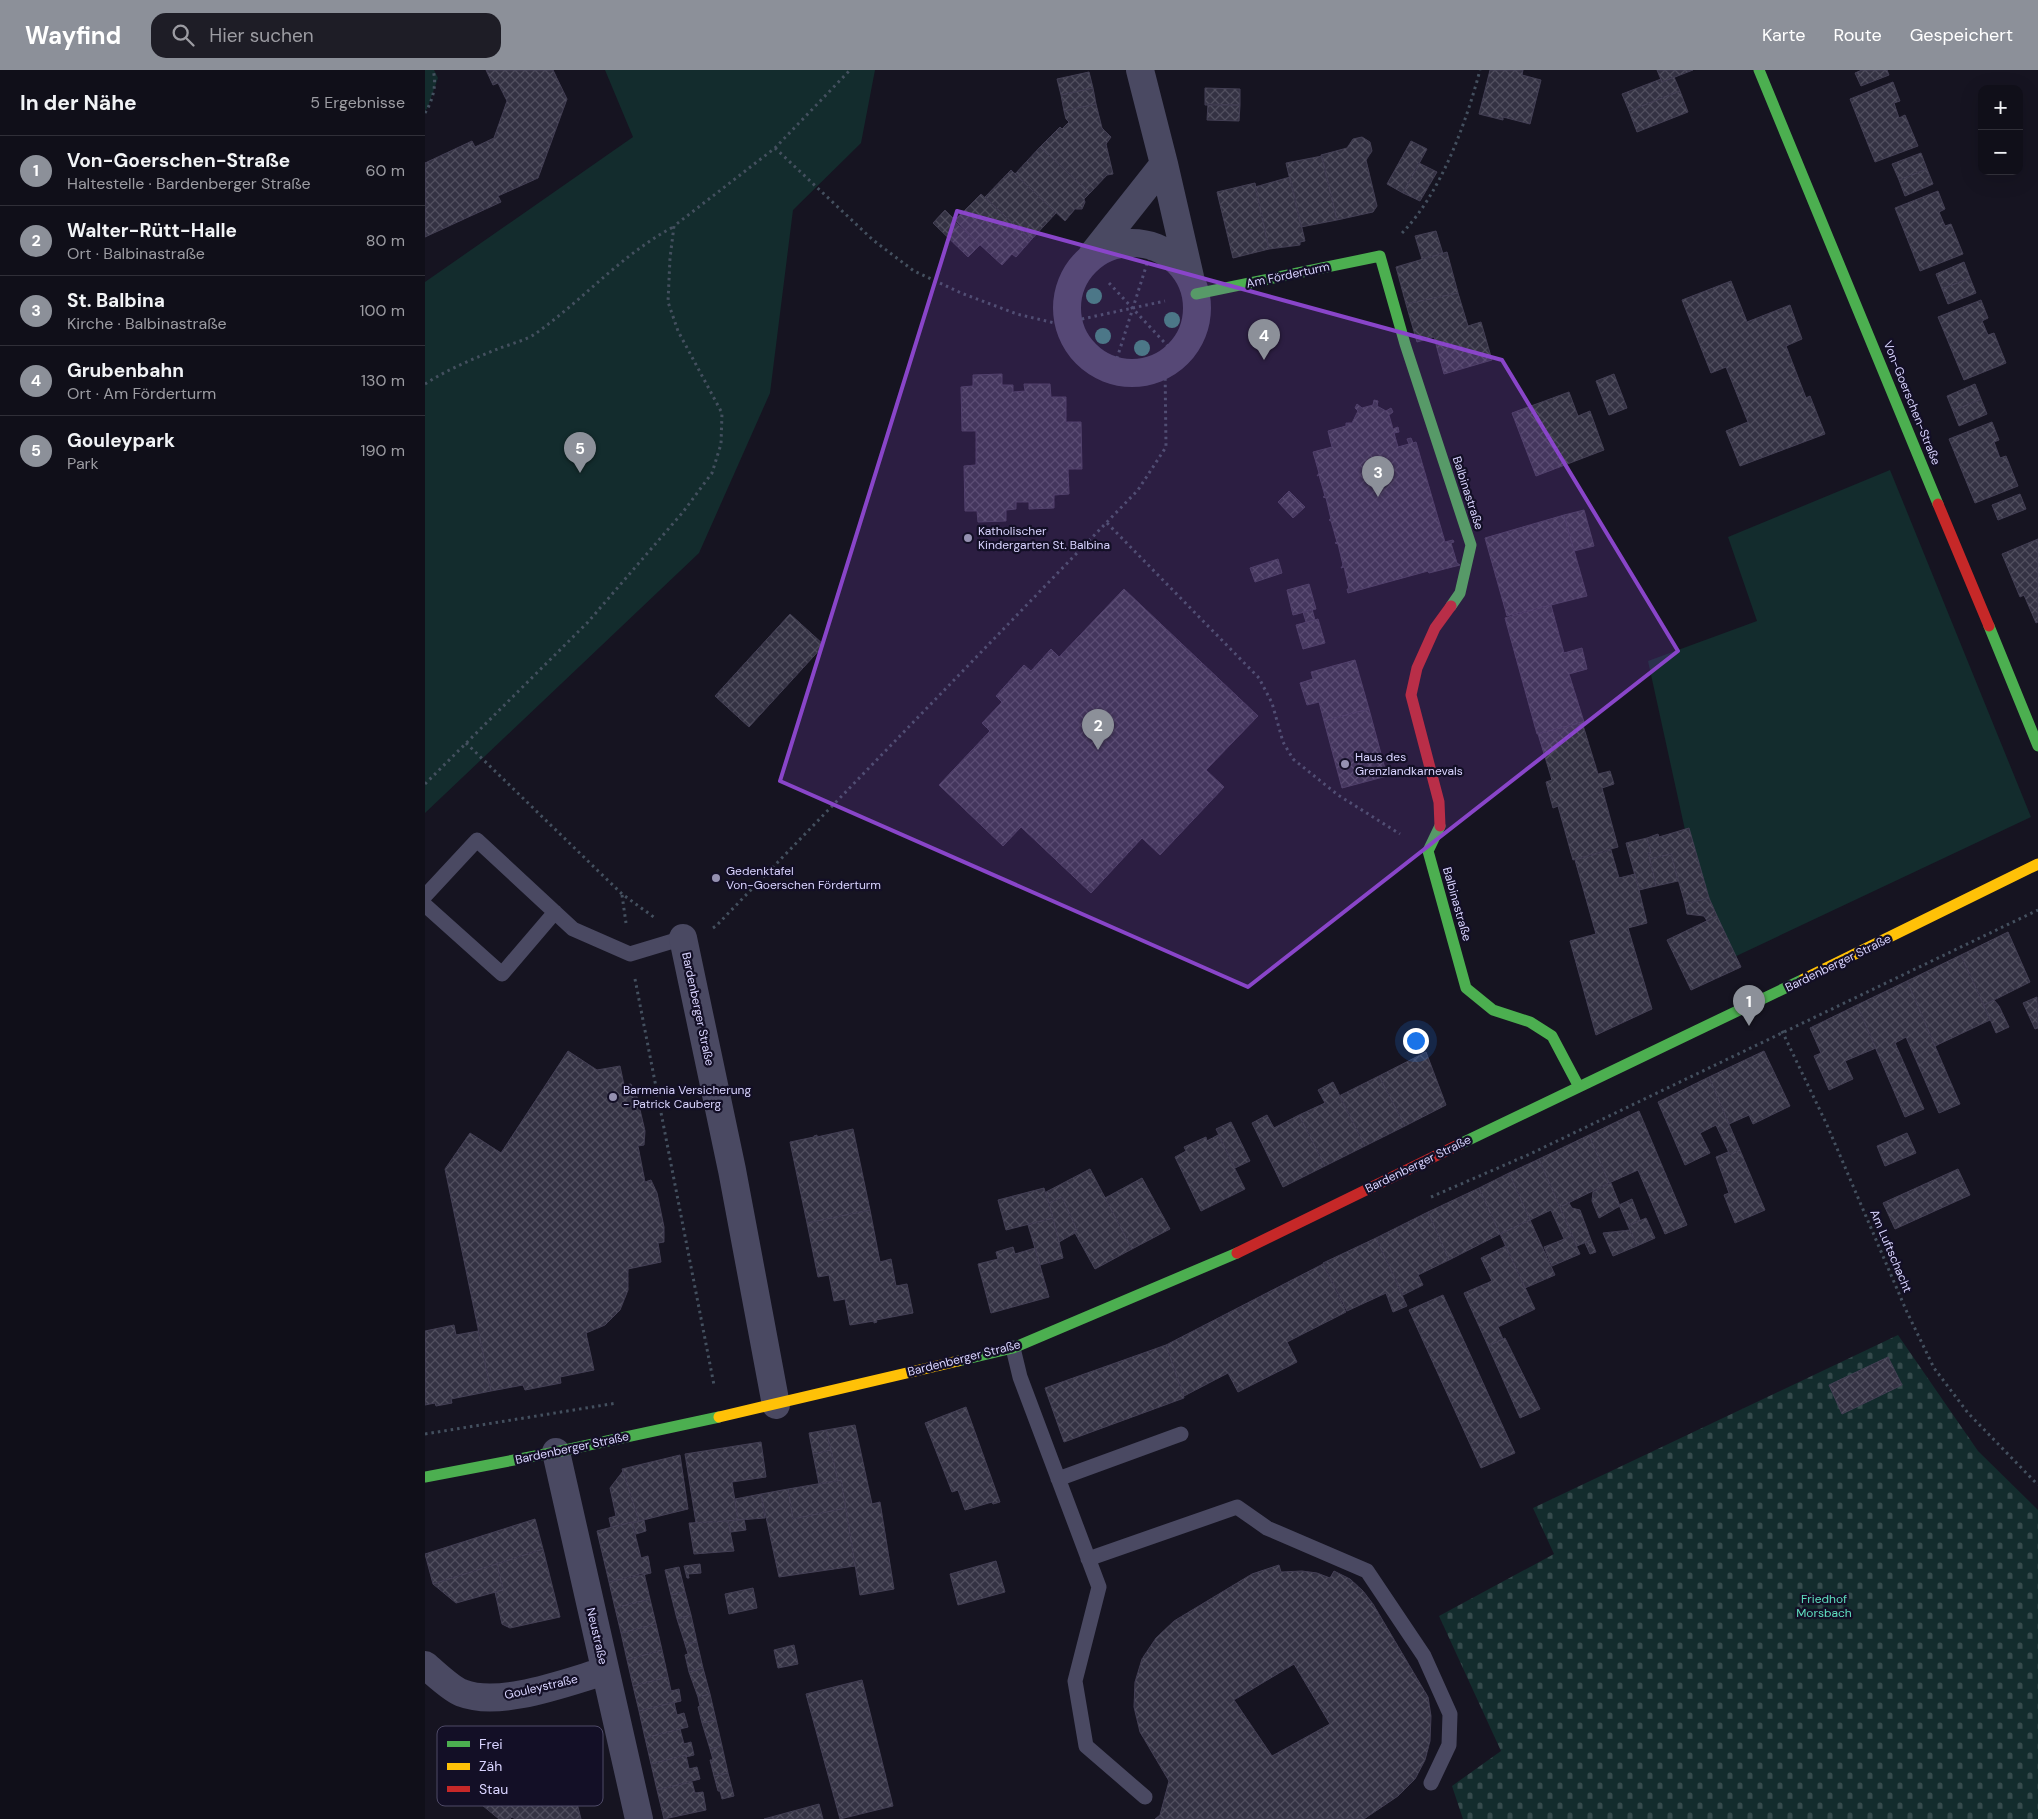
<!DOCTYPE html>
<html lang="de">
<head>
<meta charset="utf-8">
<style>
  body { margin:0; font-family:"DM Sans",sans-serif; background:#1e1d26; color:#f1f3f6 }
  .controls { position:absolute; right:15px; top:15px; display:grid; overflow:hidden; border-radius:10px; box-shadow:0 5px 20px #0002 }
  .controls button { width:45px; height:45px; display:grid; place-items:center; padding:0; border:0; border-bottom:1px solid #302f38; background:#100f19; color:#f1f3f6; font:25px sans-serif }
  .you { position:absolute; left:990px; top:970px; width:18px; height:18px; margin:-12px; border:4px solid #fff; border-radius:50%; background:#1a73e8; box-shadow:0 0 0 8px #1a73e833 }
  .badge { display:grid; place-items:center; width:32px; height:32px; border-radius:50%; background:#8c9099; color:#fff; font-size:16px; font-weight:700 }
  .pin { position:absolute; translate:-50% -41px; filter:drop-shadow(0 1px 2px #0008) }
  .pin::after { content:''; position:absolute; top:26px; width:18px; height:15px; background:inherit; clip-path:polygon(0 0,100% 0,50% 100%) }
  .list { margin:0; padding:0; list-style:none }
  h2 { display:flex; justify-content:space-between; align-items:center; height:65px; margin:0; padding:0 20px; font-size:21px }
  h2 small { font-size:16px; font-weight:400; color:#9c9ca2 }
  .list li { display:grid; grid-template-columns:32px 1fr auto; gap:15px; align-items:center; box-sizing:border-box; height:70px; padding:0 20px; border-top:1px solid #302f38 }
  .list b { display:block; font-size:19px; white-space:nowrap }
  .list p { margin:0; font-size:16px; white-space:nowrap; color:#9c9ca2 }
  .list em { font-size:16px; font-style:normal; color:#9c9ca2 }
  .icon { flex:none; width:28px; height:28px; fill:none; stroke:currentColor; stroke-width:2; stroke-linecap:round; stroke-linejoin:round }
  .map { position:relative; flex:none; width:1613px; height:1749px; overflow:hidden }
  header { display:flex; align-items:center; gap:30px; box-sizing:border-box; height:70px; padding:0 25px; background:#8c9099; color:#fff }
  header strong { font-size:24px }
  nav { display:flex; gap:28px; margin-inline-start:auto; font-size:18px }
  .search { width:350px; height:45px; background:#1e1d26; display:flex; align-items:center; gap:12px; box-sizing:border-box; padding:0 18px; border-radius:15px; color:#9c9ca2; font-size:19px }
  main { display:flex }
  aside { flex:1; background:#100f19 }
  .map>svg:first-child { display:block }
  .green { fill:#132c2d }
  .cemetery { fill:url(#cemetery-stones) }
  .building { fill:url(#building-cross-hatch); stroke:#433f54; fill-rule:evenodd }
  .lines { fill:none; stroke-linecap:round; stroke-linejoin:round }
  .path { stroke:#44505f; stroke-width:3; stroke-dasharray:2.5 4; stroke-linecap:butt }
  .lane { stroke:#4a4962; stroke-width:15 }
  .street { stroke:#4a4962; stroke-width:28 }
  .fast { stroke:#4caf50; stroke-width:11 }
  .slow { stroke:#ffc107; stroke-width:11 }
  .jam { stroke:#c62828; stroke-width:11 }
  .tree { fill:#3e8478 }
  .marked { fill:#8945c9; fill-opacity:0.2; stroke:#8945c9; stroke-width:4; stroke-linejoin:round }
  .poi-dot { fill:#9591b1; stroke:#130f26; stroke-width:2 }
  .labels { text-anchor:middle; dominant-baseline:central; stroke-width:4.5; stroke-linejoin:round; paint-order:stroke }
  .street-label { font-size:12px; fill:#d9d4ff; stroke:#130f26 }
  .poi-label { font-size:12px; fill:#d9d4ff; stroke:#130f26; text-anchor:start }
  .park-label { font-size:12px; fill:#5fe0c0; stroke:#130f26 }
  .key { fill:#130f26; stroke:#4e4a67; stroke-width:1 }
  .key-label { font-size:14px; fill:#d9d4ff }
</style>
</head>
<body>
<header>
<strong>Wayfind</strong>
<div class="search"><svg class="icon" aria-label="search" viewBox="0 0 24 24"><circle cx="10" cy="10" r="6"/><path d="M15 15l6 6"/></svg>Hier suchen</div>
<nav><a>Karte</a><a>Route</a><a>Gespeichert</a></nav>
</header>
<main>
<aside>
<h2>In der Nähe<small>5 Ergebnisse</small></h2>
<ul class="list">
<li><span class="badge">1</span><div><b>Von-Goerschen-Straße</b><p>Haltestelle · Bardenberger Straße</p></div><em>60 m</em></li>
<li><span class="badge">2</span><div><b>Walter-Rütt-Halle</b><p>Ort · Balbinastraße</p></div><em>80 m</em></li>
<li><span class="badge">3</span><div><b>St. Balbina</b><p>Kirche · Balbinastraße</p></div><em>100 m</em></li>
<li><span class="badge">4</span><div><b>Grubenbahn</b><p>Ort · Am Förderturm</p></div><em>130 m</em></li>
<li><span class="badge">5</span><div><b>Gouleypark</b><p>Park</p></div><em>190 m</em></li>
</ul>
</aside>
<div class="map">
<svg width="1613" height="1749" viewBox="0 0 1613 1749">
  <defs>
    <pattern id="cemetery-stones" width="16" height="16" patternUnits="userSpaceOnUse" patternTransform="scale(1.25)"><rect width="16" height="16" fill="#132c2d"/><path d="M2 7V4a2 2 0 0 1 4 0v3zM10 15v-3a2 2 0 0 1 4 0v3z" fill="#354a4c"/></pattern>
    <pattern id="building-cross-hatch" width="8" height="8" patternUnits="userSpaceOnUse" patternTransform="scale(1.25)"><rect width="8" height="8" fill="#343243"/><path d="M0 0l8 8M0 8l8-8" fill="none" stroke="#514f5f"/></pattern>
  </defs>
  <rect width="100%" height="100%" fill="#161421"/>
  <path class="green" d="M0 0H9L13 8 2 39 0 40Z
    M180 0H450L436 73 368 140 345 323 274 483 0 743V212L208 67Z
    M1465 400 1606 747 1305 889 1274 824 1223 591 1332 551 1303 467Z"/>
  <path class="cemetery" d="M1473 1265 1553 1381 1613 1440V1749H1038L1027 1716 1076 1681 1014 1546 1129 1484 1108 1438Z"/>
  <path class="building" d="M61 0H128L142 29 113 108 73 126 76 132 0 167V93L47 71 50 77 69 68 82 31 73 13 68 15Z
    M1065 0H1098L1097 5 1116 10 1105 54 1078 47V50L1054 44Z
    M1232 0H1268L1237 12Z
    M1437 0H1462L1464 5 1436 16 1430 3Z
    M664 2 668 18 636 25 632 9Z
    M1249 7 1255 21 1204 41 1197 24 1236 9 1237 12Z
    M1468 12 1475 31 1469 33 1474 48 1480 45 1493 76 1450 92 1425 29Z
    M668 18 671 34 639 41 636 25Z
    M780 18 815 19V35H780Z
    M1255 21 1263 42 1212 62 1204 41Z
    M671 34 677 58 686 67 681 74 688 104 682 105 665 123 615 77 635 57 637 59 644 52 641 49 639 41Z
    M783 34 815 35 814 51 782 50Z
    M937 67 945 72 947 81 941 90 952 136 948 142 912 150 896 85 922 78 928 69Z
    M986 71 1002 79 978 123 962 114Z
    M615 77 665 123 659 129 660 132 657 139H650L640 151 590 104Z
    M1496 83 1502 99 1474 110 1467 94Z
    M897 86 912 150 876 157 861 93Z
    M994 93 1012 102 995 131 978 123Z
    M1502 99 1508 114 1480 126 1474 110Z
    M586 100 631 143 606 170 560 127Z
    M865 107 880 171 875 172V175L844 179 830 117Z
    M830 113 844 179 808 188 792 122Z
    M1513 121 1520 139 1514 142 1520 156 1526 154 1538 184 1495 201 1470 138Z
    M556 124 606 170 591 187 587 184 577 195 529 151Z
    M520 140 555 175 543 187 508 153Z
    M1011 161 1018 184 997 189 990 166Z
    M1022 182 1033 223 981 234 971 197Z
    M1539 192 1545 208 1517 219 1511 204Z
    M1545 208 1551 223 1523 234 1517 219Z
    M1306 211 1322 252 1365 235 1377 269 1361 276 1381 328 1385 326 1400 364 1315 396 1301 361 1323 352 1301 297 1286 303 1257 230Z
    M1033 223 1043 256 1056 252 1067 290 1019 304 1009 267 992 272 981 234Z
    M1556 230 1563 248 1557 251 1563 265 1569 263 1581 293 1539 310 1513 247Z
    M577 304V315H588V322L600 321 599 314H625L626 327H641V352H656L657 399H643L644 424 629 425V438L604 439V432H591V439L581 440V451L553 452 552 441H540L539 396 551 395V361H537L536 317 548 316V305Z
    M1189 304 1202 338 1184 345 1171 311Z
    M1550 314 1556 329 1528 341 1522 326Z
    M1144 322 1153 346 1165 341 1179 380 1111 406 1087 343Z
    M1556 329 1562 344 1534 356 1528 341Z
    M949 330 953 331 952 336 961 341 966 338 968 342 964 345 968 359 973 357 974 362 969 363 973 377 984 374 982 369 986 368 988 373 991 372 1020 472 1028 470 1029 472 1026 473 1032 493 1035 495 1004 503 1003 501 923 523 922 519H924L919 497 916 498 918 495 913 474 910 473 912 472 906 451 904 450 906 449 901 428 898 427 900 426 894 405 892 406 894 403 888 382 907 377 903 361 921 356V353H927L933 341 930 338 932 334 937 338 948 335Z
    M1567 352 1574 370 1569 372 1575 388 1581 386 1593 416 1550 433 1524 369Z
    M864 421 880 437 868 448 853 432Z
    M1595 424 1601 439 1573 450 1567 435Z
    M1159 440 1169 476 1149 481 1139 445Z
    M1139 445 1162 526 1082 546 1060 468Z
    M1613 469V552L1611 553 1599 525 1595 527 1577 484Z
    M853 489 857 503 830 512 825 498Z
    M884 514 891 539 868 545 862 520Z
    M699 519 833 646 781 700 799 717 735 785 717 768 666 823 596 757 578 776 514 715 565 661 557 653 577 632 571 626 599 595 606 601 626 579 634 587Z
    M1126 535 1139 583 1157 578 1162 599 1144 604 1159 652 1112 664 1080 548Z
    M887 539 890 550 881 552 878 542Z
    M365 544 399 575 324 657 290 626Z
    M893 549 900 573 878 579 871 555Z
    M930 590 944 639 899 651 894 632 882 635 875 613 888 609 886 602Z
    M944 639 962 706 917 718 899 651Z
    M1157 652 1173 704 1185 701 1189 714 1177 718 1193 777 1148 790 1133 736 1128 738 1121 712 1127 710 1113 664Z
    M1264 758 1284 828 1260 834 1246 784 1225 789 1223 783H1226L1222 768 1233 764 1234 767Z
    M1222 768 1226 783H1223L1231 816 1214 820 1201 773Z
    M1186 780 1194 808 1210 804 1214 820 1222 853 1203 858 1227 939 1171 965 1145 871 1171 864 1150 790Z
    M1246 784 1253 811 1231 816 1225 789Z
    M1284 828 1292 846 1282 851 1279 846 1262 844 1260 834Z
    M1292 846 1316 897 1266 920 1242 870Z
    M1583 862 1605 912 1559 935 1536 885Z
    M1536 885 1565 950 1510 976 1482 911Z
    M1482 911 1535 1034 1514 1043 1481 967 1470 973 1499 1039 1480 1047 1432 935Z
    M1612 927 1613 958 1610 959 1598 933Z
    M1569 930 1574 936 1584 957 1571 963 1559 935Z
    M1432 935 1451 978 1420 991 1428 1009 1404 1020 1389 986 1396 983 1385 958Z
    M143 981 172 1000 195 996 199 1015 206 1014 212 1027 220 1061 219 1075 213 1076 220 1112 226 1110 232 1123 239 1157V1172L233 1173 236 1192 203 1199V1220L195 1240 180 1255 161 1263 169 1300 135 1307 136 1313 100 1320 98 1315 66 1321 20 1099 45 1063 76 1083Z
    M1339 981 1365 1036 1328 1054 1324 1045 1304 1054 1284 1007Z
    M1001 982 1021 1035 980 1056 954 1006Z
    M954 1006 980 1056 940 1076 914 1026Z
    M1284 1007 1315 1080 1305 1085 1291 1055 1275 1063 1285 1083 1260 1095 1233 1032Z
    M908 1012 940 1076 900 1096 874 1045 900 1033 893 1020Z
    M1214 1041 1262 1155 1240 1164 1213 1100 1184 1113 1164 1065Z
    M842 1045 849 1058 874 1045 900 1096 858 1117 827 1053Z
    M806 1052 825 1091 810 1098 791 1059Z
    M428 1059 445 1140 382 1153 365 1072 389 1067V1066L392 1065V1067Z
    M1482 1063 1491 1083 1460 1096 1452 1076Z
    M793 1065 820 1119 776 1141 750 1087 761 1081 759 1077 781 1067 782 1071Z
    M1164 1065 1184 1113 1135 1137 1114 1089Z
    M1315 1080 1340 1140 1310 1153 1299 1125 1304 1123 1291 1087 1303 1082 1305 1085Z
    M1114 1089 1147 1166 1139 1169 1126 1140 1105 1150 1084 1103Z
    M665 1099 707 1179 670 1199 650 1163 649 1161 652 1160 637 1127 624 1133 621 1122Z
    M1533 1099 1545 1125 1470 1159 1458 1133Z
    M1084 1103 1105 1150 1075 1164 1054 1118Z
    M717 1108 745 1159 707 1179 680 1128Z
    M1186 1113 1195 1136 1174 1148 1167 1131 1168 1122Z
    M619 1118 628 1148 581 1160 573 1130Z
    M1054 1118 1075 1164 1024 1190 1003 1142Z
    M637 1127 652 1160 649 1161 650 1163 634 1172 624 1133Z
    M1207 1129 1215 1150 1203 1156 1194 1135Z
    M1144 1133 1147 1138 1155 1140 1166 1170 1152 1176 1135 1137Z
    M445 1140 455 1192 466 1189 471 1216 482 1214 488 1243 451 1250 452 1252 449 1253V1251L425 1255 420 1229 409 1231 404 1205 393 1207 382 1153Z
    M1003 1142 1024 1190 993 1205 998 1215 978 1225 951 1168Z
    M628 1148 638 1188 615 1195 603 1155Z
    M1221 1148 1230 1168 1212 1176 1203 1156Z
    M1105 1150 1130 1205 1100 1218 1075 1164Z
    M1205 1160 1212 1176 1188 1186 1178 1163Z
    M1147 1166 1155 1184 1127 1196 1119 1177Z
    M951 1168 982 1236 968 1242 961 1223 922 1241 898 1193Z
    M1166 1170 1171 1182 1165 1184 1160 1173Z
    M1081 1176 1110 1239 1073 1257 1078 1269 1063 1276 1039 1223 1067 1211 1056 1188Z
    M588 1177 590 1184 610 1178 624 1227 566 1243 553 1194 573 1189 571 1182Z
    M898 1194 921 1242 862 1272 872 1292 813 1322 803 1303 759 1326 741 1275Z
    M1018 1225 1090 1383 1056 1398 984 1240Z
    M29 1255 31 1265 53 1261 66 1321 26 1329 27 1333 11 1336 10 1333 0 1335V1261Z
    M1080 1268 1115 1339 1095 1348 1063 1276Z
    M741 1275 759 1328 639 1372 620 1318Z
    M1463 1287 1477 1315 1417 1344 1404 1315Z
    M541 1337 575 1432 568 1434 567 1432 540 1440 533 1420 527 1422 500 1353Z
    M430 1355 447 1434 455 1432 469 1519 435 1525 416 1410 413 1411 401 1360Z
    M401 1360 406 1380 388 1384 384 1363Z
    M336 1372 341 1407 307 1412 313 1450 271 1453 260 1384Z
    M406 1380 413 1411 394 1414 388 1384Z
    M255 1385 263 1439 214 1451 197 1399Z
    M198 1401 214 1451 186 1457 184 1448 191 1446 185 1418Z
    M416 1410 421 1438 368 1449 363 1419Z
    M363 1419 368 1449 421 1438 430 1496 354 1507 336 1424Z
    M336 1424 340 1448 313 1450 310 1429Z
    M110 1449 118 1479 8 1514 0 1484Z
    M319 1449 321 1460 306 1462 303 1451Z
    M219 1450 221 1461 211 1464 208 1453Z
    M303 1451 309 1481 269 1484 264 1453Z
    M207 1452 216 1488 223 1486 226 1503 184 1512 172 1461Z
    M118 1479 135 1547 85 1558 77 1554 70 1522 78 1520 72 1494Z
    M571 1491 580 1522 533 1535 525 1504Z
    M72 1494 78 1520 31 1533 8 1514Z
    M275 1494 276 1503 263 1504 264 1508H262L259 1496Z
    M854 1495 856 1502 877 1501 892 1503 905 1508 909 1501 925 1509 938 1521 948 1534 1003 1627 1006 1646 1005 1671 1000 1690 990 1709 973 1726 939 1749H730L735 1745 744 1711 715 1662 709 1637 710 1612 717 1589 731 1568 749 1551 827 1504ZM869 1594 905 1654 847 1686 809 1630Z
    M254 1497 260 1522 246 1525 240 1500Z
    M219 1503 225 1529 190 1538 184 1512Z
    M328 1518 332 1538 304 1544 300 1524Z
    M260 1522 266 1545 252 1549 246 1525Z
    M225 1529 231 1554 196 1563 190 1538Z
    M266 1545 272 1572 260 1574 252 1549Z
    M231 1554 237 1580 202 1590 196 1563Z
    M272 1572 278 1598 264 1602 260 1585 263 1584 260 1574Z
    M369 1575 373 1594 353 1598 349 1580Z
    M237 1580 243 1607 208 1616 202 1590Z
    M278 1598 285 1624 273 1627 264 1602Z
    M243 1607 246 1621 254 1619 256 1631 214 1641 208 1616Z
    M437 1610 468 1736 415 1749 381 1624Z
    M285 1624 291 1650 277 1653 273 1637 275 1636 273 1627Z
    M249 1632 252 1645 259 1643 263 1657 220 1668 214 1641Z
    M291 1650 297 1676 285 1679 277 1653Z
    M255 1659 259 1674 266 1672 269 1685 261 1687V1685L226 1694 220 1668Z
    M78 1668 88 1676 87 1678 151 1729 156 1749H90L87 1747 85 1749H74L46 1726 49 1722 44 1717 75 1679 71 1677Z
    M297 1676 303 1703 289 1706 285 1690H288L285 1679Z
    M261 1685 264 1699 272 1697 275 1709 232 1720 226 1694Z
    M303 1703 309 1726 297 1729 295 1721H293L289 1706Z
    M267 1712 270 1723 278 1722 281 1740 239 1749 232 1720Z
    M394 1734 398 1749H339Z"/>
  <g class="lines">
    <path class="path" d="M0 43C8 30 12 14 8 0
      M350 78 448 170 489 201 536 223 592 244 634 254 740 231
      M977 163C1016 123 1041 53 1055 0
      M684 213 752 286
      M688 301 725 184
      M0 314C23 299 50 288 75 278 86 274 101 270 110 264 158 230 196 185 248 157
      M682 453 834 608 847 633 858 672 868 689 913 725 975 764
      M41 673 197 824 230 848
      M0 714 163 552 258 442 287 403 296 374 297 343 253 261 243 232 245 188 249 156 350 78 425 0
      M197 825 201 853
      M288 858 291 856 713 420 741 377 740 294
      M210 909 289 1315
      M1357 961 1402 1055 1481 1240 1509 1298 1543 1343 1613 1415
      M1006 1127 1105 1084 1613 840
      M0 1364 192 1333"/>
    <path class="lane" d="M0 826 52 770 148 859 205 884 258 868
      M0 835 77 904 130 842
      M588 1278 595 1307 674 1517 650 1611 661 1676 720 1727
      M633 1409 756 1364
      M663 1489 812 1437 842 1458 942 1501 999 1586 1025 1644 1024 1675 1006 1713"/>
    <path class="street" d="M739 94 765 207
      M642 238a65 65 0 1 1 130 0a65 65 0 1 1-130 0Z
      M667 185 739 94 715 0
      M258 868 307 1100 351 1335
      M131 1382 214 1749
      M0 1595C10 1603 26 1619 37 1623 75 1638 142 1612 180 1601"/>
    <path class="fast" d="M1334 0 1513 434
      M771 224 955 186 980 274 1046 475 1035 523 1026 536
      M1564 556 1613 676
      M1015 756 1003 781 1041 918 1068 940 1105 952 1127 966 1154 1017
      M1035 1074 1379 909
      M533 1291 588 1278 812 1183
      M0 1407 131 1382 294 1347"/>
    <path class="slow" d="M1379 909 1613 794
      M294 1347 533 1291"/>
    <path class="jam" d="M1513 434 1564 556
      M1015 756 1014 732 986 625 992 598 1010 558 1026 536
      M812 1183 1035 1074"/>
  </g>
  <g class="tree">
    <circle cx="669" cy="226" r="8"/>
    <circle cx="747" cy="250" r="8"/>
    <circle cx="678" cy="266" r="8"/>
    <circle cx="717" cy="278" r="8"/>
  </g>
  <path class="marked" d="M532 141 1077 290 1253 581 823 917 355 711Z"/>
  <g class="poi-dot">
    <circle cx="543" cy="468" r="5"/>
    <circle cx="920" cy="694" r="5"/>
    <circle cx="291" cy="808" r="5"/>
    <circle cx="188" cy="1027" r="5"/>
  </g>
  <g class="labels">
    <g class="street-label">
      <text transform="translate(863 205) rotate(-12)">Am Förderturm</text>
      <text transform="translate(1487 333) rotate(68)">Von-Goerschen-Straße</text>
      <text transform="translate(1043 423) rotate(72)">Balbinastraße</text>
      <text transform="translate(1032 834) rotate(74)">Balbinastraße</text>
      <text transform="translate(1413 893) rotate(-26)">Bardenberger Straße</text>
      <text transform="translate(273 939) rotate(78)">Bardenberger Straße</text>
      <text transform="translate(993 1094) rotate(-26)">Bardenberger Straße</text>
      <text transform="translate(1466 1181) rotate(67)">Am Luftschacht</text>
      <text transform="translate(539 1288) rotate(-14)">Bardenberger Straße</text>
      <text transform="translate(147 1378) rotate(-12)">Bardenberger Straße</text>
      <text transform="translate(172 1566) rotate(77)">Neustraße</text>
      <text transform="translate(116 1617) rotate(-13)">Gouleystraße</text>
    </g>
    <g class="poi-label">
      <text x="553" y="461">Katholischer<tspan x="553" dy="14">Kindergarten St. Balbina</tspan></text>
      <text x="930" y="687">Haus des<tspan x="930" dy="14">Grenzlandkarnevals</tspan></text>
      <text x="301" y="801">Gedenktafel<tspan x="301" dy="14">Von-Goerschen Förderturm</tspan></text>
      <text x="198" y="1020">Barmenia Versicherung<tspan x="198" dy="14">- Patrick Cauberg</tspan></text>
    </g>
    <g class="park-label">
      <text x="1399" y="1529">Friedhof<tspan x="1399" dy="14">Morsbach</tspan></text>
    </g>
  </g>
  <rect x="12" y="1656" width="166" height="80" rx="8" class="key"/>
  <rect x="22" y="1671" width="23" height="6" fill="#4caf50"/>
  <rect x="22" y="1693" width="23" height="7" fill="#ffc107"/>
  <rect x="22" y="1716" width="23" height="6" fill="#c62828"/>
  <g class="key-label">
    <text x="54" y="1679">Frei</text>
    <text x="54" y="1701">Zäh</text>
    <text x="54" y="1724">Stau</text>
  </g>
</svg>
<div class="controls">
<button>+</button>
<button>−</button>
</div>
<div class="you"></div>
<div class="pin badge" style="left:1324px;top:956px">1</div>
<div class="pin badge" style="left:673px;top:680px">2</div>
<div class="pin badge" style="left:953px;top:427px">3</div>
<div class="pin badge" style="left:839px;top:290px">4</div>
<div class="pin badge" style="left:155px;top:403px">5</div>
</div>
</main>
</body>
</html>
